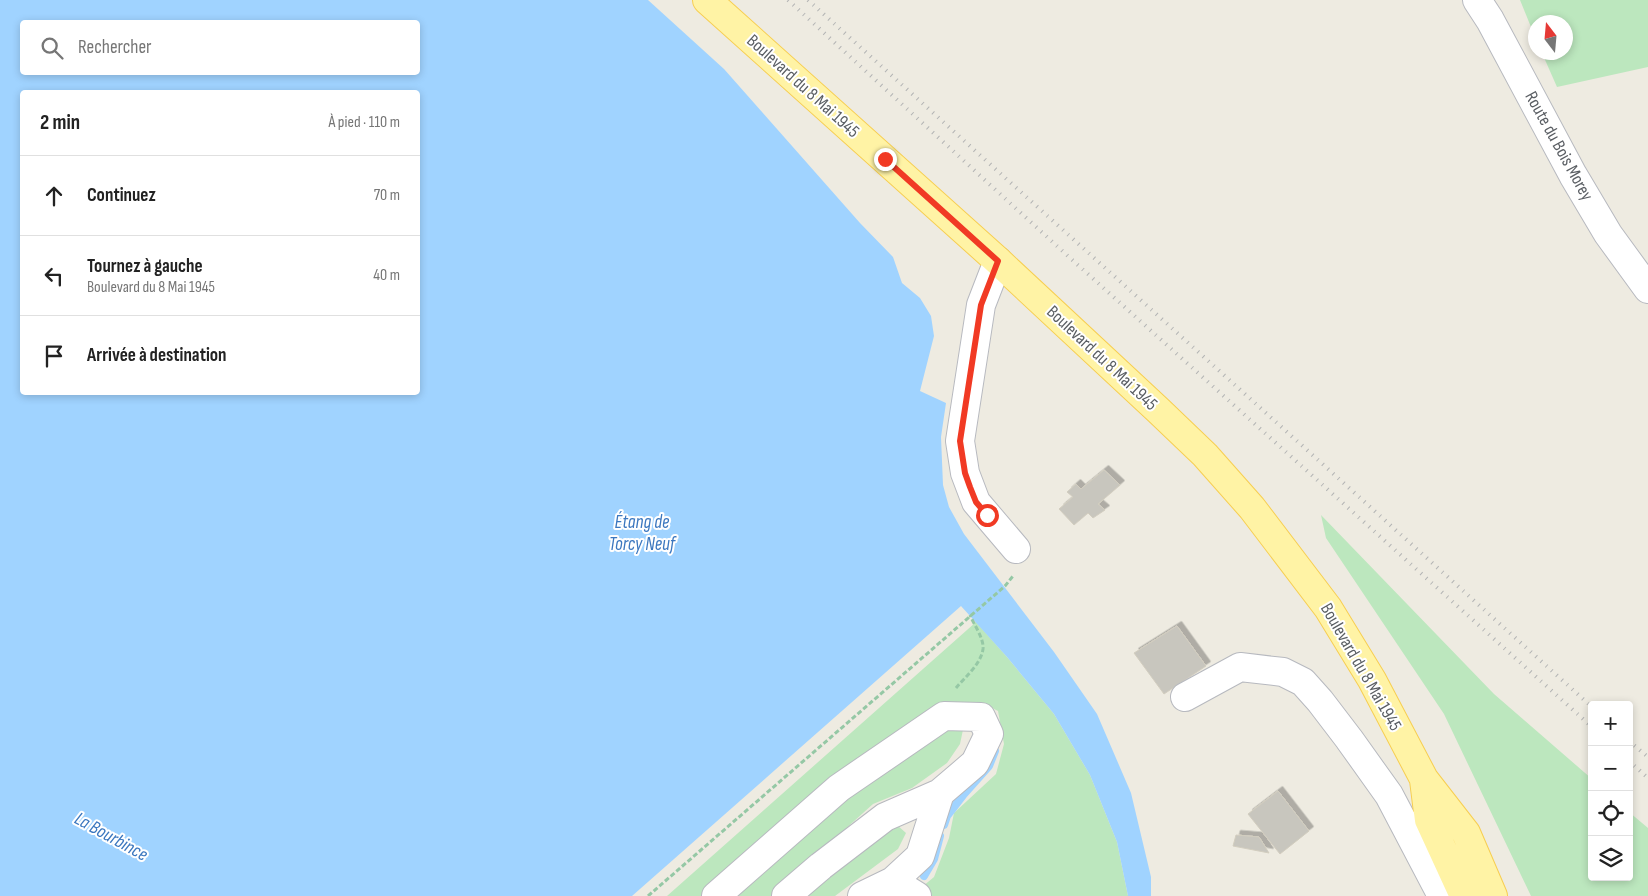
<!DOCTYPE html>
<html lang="fr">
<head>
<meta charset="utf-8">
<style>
  body { margin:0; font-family:"Sofia Sans Condensed",sans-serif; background:#f2f2f2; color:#222 }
  .controls { position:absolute; right:15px; bottom:15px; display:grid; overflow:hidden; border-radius:5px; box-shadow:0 2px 8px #0003 }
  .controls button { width:45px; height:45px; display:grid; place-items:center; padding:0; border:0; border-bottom:1px solid #e0e0e0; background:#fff; color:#222; font:25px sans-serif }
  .compass { position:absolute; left:1528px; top:15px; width:45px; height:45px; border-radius:50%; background:#fff; box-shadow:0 2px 8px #0003; rotate:344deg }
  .stop { position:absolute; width:15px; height:15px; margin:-11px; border:4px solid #f13a24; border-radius:50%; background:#fff }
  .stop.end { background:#f13a24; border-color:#fff; box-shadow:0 1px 5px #0008 }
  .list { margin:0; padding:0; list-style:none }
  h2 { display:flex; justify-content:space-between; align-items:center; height:65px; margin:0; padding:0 20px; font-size:21px }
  h2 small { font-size:16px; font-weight:400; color:#767676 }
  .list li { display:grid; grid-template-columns:32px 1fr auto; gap:15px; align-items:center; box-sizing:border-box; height:80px; padding:0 20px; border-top:1px solid #e0e0e0 }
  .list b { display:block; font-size:19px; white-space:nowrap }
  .list p { margin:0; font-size:16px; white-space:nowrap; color:#767676 }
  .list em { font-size:16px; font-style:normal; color:#767676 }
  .icon { flex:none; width:28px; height:28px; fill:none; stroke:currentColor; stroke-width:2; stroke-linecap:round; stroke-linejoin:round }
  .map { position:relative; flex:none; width:1648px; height:896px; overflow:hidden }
  .search { position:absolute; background:#fff; box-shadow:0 2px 8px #0003; left:20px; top:20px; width:400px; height:55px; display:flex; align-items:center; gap:12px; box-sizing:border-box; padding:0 18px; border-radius:5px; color:#767676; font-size:19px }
  .panel { position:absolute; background:#fff; box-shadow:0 2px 8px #0003; left:20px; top:90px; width:400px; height:305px; border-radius:5px }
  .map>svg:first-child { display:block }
  .green { fill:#bce7be }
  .water { fill:#a0d3ff; fill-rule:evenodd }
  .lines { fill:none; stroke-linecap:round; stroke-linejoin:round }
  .stream { stroke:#a0d3ff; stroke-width:8 }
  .building { fill:#c8c6be; stroke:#d2cdbf; filter:url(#shadow) }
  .minor-casing { stroke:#b7b9bf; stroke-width:30 }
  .major-casing { stroke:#f7ce51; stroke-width:30 }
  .path { stroke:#95c8a5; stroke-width:3; stroke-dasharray:5 2.5; stroke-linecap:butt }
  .minor { stroke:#fff; stroke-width:28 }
  .major { stroke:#fff3a5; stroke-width:28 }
  .rail { stroke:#b3b4b4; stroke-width:4; stroke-dasharray:1 6; stroke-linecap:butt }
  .route { stroke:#f13a24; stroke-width:6 }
  .labels { text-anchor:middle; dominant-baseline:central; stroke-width:4; stroke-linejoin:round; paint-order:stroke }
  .street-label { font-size:18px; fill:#5a5e63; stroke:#fff }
  .water-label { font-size:19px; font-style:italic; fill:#3b77bf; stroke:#fff }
</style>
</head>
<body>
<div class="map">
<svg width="1648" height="896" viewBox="0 0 1648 896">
  <defs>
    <filter id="shadow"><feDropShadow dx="4.5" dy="-4.5" stdDeviation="0" flood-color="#0004"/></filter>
  </defs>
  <rect width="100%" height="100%" fill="#eeebe1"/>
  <path class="green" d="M1520 0H1648V67L1557 87 1542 53 1566 52V22H1536L1535 37Z
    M1321 515 1494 694 1592 779V877H1629V812L1648 828V896H1531L1444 714 1326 538Z
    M976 622 1007 657 1054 714 1090 775 1117 842 1128 896H911L934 877 949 838 954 813 996 774 1004 744 998 711 982 703 964 704 704 896H667Z
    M964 725 960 744 947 763 912 788 873 804 771 896H729L841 798 940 727Z
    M897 825 906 833 898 849 835 896H795Z"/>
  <path class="water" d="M0 0H648L724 69 860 223 893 257 902 283 920 298 931 316 934 336 920 391 946 403 941 437 943 485 949 507 964 534 1054 652 1097 714 1131 793 1151 877V896H1128L1117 842 1090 775 1054 714 1007 657 961 606 632 896H0ZM22 22H418V72H22ZM22 92H418V392H22Z"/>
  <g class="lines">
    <path class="stream" d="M944 825 947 816 964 794 989 766 995 751
      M924 876 934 859 940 836"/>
  </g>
  <path class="building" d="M1104 470 1120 485 1098 504 1105 510 1093 518 1088 513 1074 525 1059 509 1073 497 1067 492 1076 484 1081 489Z
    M1177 626 1206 666 1164 694 1134 653Z
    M1278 791 1309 831 1280 854 1248 814Z
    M1236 835 1259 837 1269 853 1233 846Z"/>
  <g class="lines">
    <defs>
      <path id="minor" d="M1477 0 1490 20 1573 175 1608 234 1648 289
        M998 261 981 305 960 441 965 473 976 502 1016 549
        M1185 697 1240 667 1283 672 1303 682 1320 701 1349 739 1389 795 1442 896
        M893 881 917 896
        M716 896 839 788 944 716 981 717 989 734 975 763 940 793 885 817 821 866 786 896
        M862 896 893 881 920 856 940 793"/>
      <path id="major" d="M707 0 998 261 1158 410 1205 455 1252 508 1328 608 1372 680 1424 779 1466 833 1493 896
        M1424 780 1429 820 1464 896"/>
    </defs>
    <use href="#minor" class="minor-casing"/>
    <use href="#major" class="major-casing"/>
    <path class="path" d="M956 688C965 677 981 664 983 649 984 638 974 625 970 615
      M648 896 1005 586 1013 576"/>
    <use href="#minor" class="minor"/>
    <use href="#major" class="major"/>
    <path class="rail" d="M788 0 1069 257 1592 727
      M808 0 1592 707
      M1629 741 1648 757
      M1629 761 1648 778"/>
  </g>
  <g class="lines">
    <path class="route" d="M885 159 998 261 981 305 960 441 965 473 970 487 976 502 987 515"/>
  </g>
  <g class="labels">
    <g class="street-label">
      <text transform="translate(803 86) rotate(42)">Boulevard du 8 Mai 1945</text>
      <text transform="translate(1559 146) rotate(61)">Route du Bois Morey</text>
      <text transform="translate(1102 358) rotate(43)">Boulevard du 8 Mai 1945</text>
      <text transform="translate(1361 667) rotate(60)">Boulevard du 8 Mai 1945</text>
    </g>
    <g class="water-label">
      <text x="642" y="522">Étang de<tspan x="642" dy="22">Torcy Neuf</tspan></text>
      <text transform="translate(111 837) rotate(29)">La Bourbince</text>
    </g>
  </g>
</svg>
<div class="controls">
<button>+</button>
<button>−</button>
<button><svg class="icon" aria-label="locate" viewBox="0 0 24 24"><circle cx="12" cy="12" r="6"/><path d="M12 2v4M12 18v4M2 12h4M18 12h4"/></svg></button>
<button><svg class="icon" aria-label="layers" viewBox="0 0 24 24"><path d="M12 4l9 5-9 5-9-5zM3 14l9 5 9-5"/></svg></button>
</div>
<svg class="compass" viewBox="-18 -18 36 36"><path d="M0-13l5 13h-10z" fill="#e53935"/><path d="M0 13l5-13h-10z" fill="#767676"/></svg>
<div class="stop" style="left:987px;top:515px"></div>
<div class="stop end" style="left:885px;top:159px"></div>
<div class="search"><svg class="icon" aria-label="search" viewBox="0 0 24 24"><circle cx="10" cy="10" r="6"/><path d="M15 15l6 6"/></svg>Rechercher</div>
<section class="panel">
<h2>2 min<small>À pied · 110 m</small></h2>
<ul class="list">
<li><svg class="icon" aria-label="ahead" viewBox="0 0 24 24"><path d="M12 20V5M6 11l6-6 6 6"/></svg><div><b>Continuez</b></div><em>70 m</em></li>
<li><svg class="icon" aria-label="left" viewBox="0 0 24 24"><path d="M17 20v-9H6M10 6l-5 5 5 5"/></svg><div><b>Tournez à gauche</b><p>Boulevard du 8 Mai 1945</p></div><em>40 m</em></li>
<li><svg class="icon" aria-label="arrive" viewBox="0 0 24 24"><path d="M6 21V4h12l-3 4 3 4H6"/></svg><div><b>Arrivée à destination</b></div></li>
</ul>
</section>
</div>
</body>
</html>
